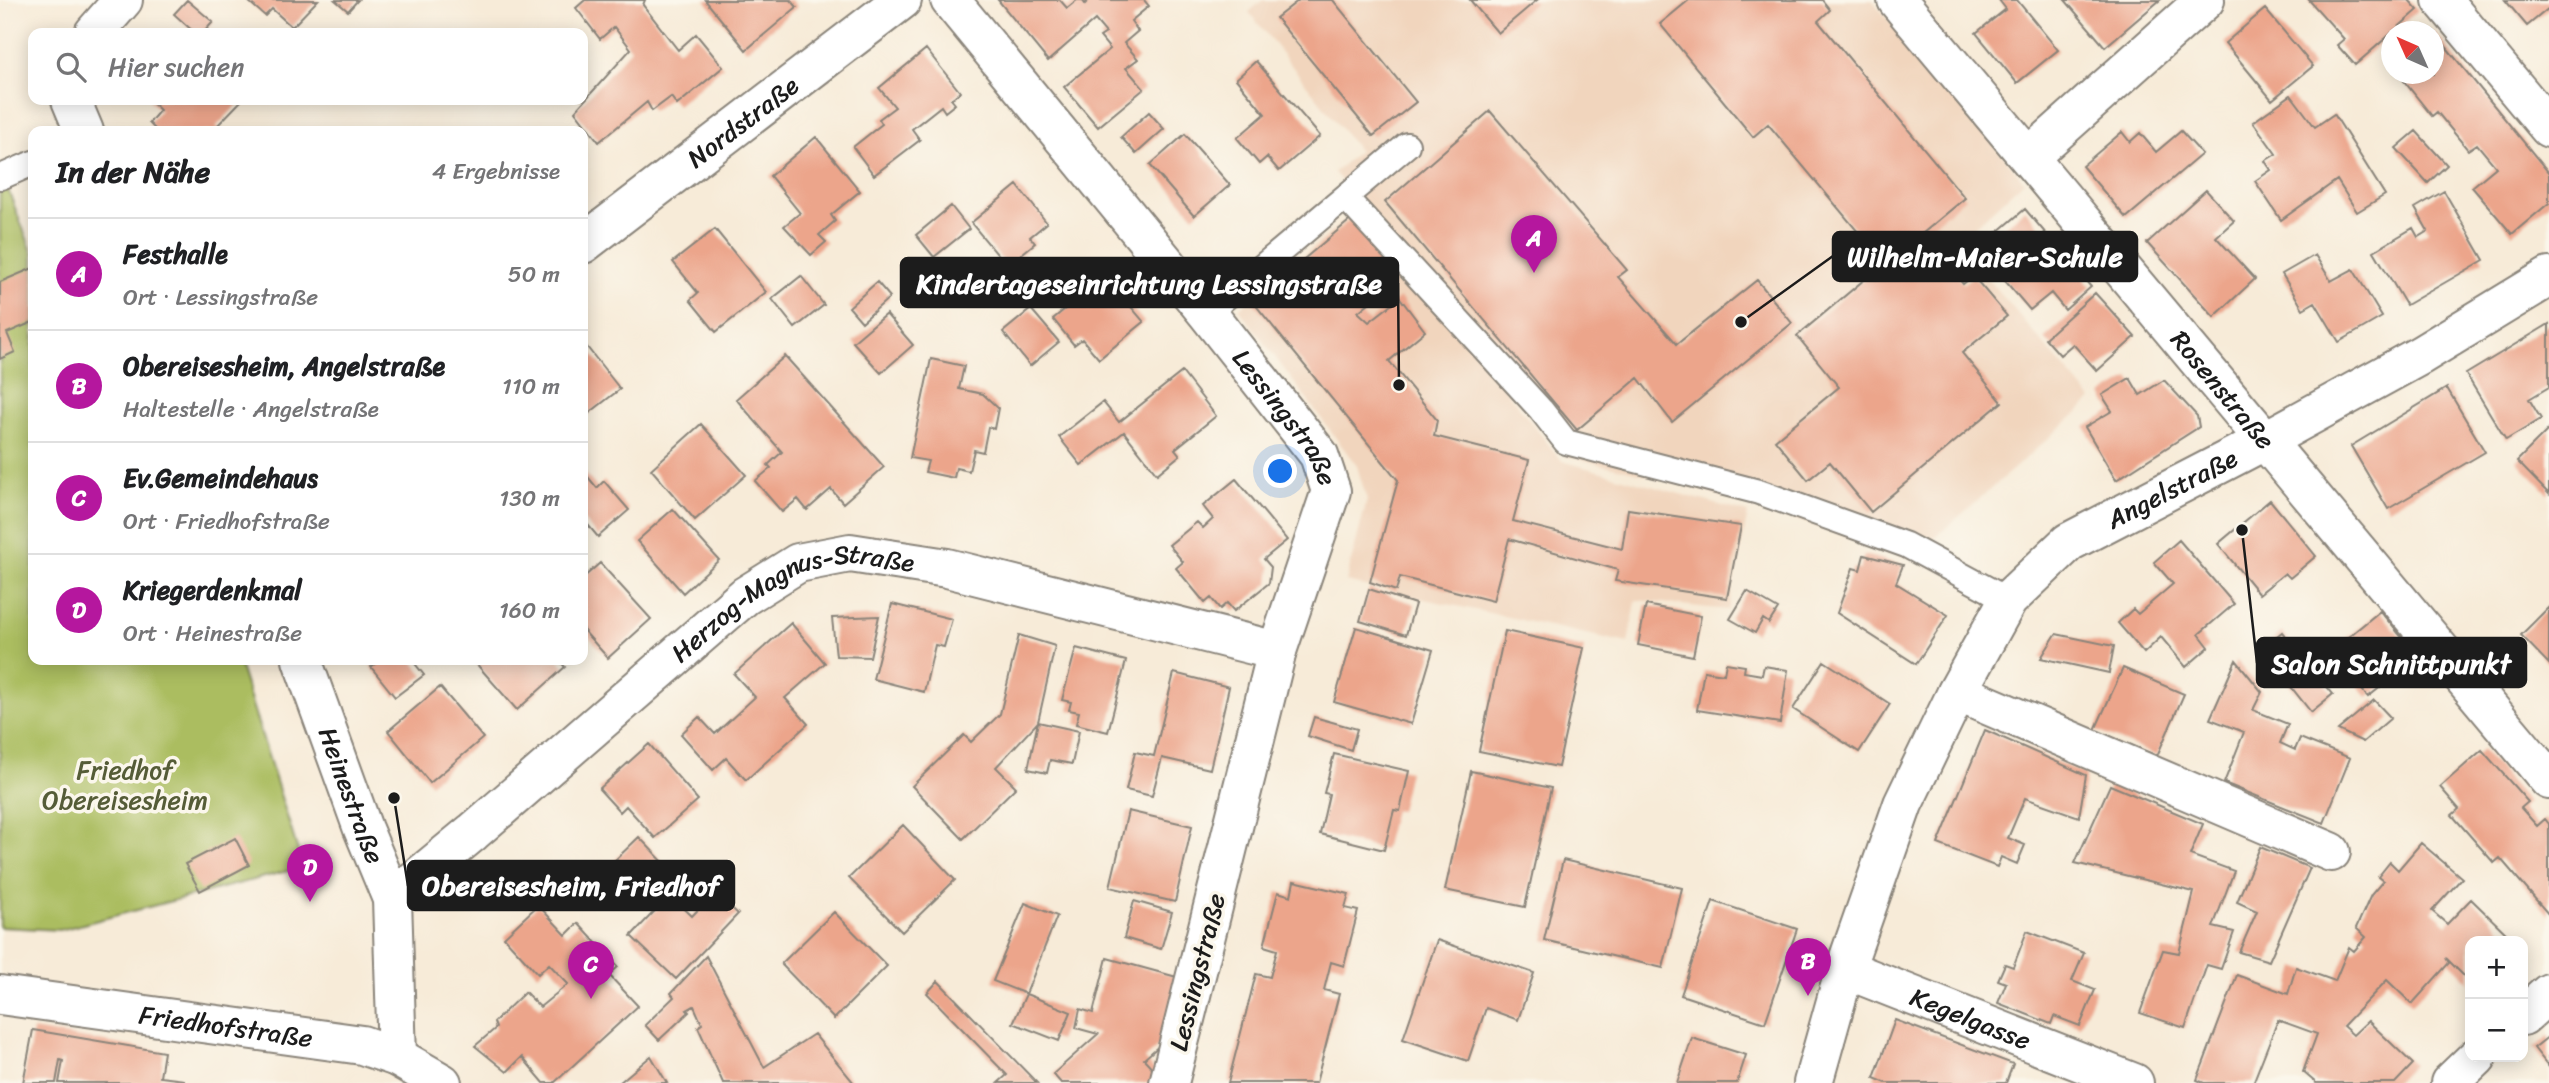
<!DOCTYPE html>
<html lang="de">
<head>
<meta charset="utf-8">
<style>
  body { margin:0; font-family:Sriracha,sans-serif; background:#f6f6f6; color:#202124 }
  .controls { position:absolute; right:21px; bottom:21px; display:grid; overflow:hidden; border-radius:14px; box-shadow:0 4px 18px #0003 }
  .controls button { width:63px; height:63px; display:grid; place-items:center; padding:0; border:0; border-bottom:2px solid #e0e0e0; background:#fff; color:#202124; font:35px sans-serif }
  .compass { position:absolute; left:2381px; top:21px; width:63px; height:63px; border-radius:50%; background:#fff; box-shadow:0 4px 18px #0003; rotate:315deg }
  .you { position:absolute; left:1281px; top:472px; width:24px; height:24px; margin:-18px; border:5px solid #fff; border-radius:50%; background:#1a73e8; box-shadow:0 0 0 10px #1a73e833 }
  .badge { display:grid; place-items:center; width:46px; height:46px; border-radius:50%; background:#b5179e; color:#fff; font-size:23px; font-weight:700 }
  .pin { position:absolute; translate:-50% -58px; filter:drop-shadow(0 2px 4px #0008) }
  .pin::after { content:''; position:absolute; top:37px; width:24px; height:21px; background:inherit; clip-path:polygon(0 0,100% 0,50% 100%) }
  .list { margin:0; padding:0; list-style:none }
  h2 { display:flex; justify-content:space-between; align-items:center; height:91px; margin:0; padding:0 28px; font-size:30px }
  h2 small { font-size:23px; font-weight:400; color:#757577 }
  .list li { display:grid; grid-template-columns:46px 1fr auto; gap:21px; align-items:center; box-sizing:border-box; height:112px; padding:0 28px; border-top:2px solid #e0e0e0 }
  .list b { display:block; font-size:26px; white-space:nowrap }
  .list p { margin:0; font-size:23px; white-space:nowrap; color:#757577 }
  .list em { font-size:23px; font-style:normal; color:#757577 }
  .icon { flex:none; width:38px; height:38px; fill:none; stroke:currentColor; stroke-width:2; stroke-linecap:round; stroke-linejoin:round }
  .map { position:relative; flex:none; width:2549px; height:1083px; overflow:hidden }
  .search { position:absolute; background:#fff; box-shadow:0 4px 18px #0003; left:28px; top:28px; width:560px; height:77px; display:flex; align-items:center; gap:18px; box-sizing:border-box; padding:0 24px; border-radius:14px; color:#757577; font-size:26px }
  .panel { position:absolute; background:#fff; box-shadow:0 4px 18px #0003; left:28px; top:126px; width:560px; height:539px; border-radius:14px }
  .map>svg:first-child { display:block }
  .built { fill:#f1d5bd }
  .green { fill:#abbd60; stroke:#646c3e; stroke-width:2 }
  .building { fill:#eca58b }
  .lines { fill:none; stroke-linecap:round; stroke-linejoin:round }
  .service-casing { stroke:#8a847a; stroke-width:28 }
  .minor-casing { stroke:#8a847a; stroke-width:42 }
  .service { stroke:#fff; stroke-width:24 }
  .minor { stroke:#fff; stroke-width:38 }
  .labels { text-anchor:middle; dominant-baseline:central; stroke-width:7; stroke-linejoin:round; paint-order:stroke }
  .street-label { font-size:26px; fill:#1c1c1c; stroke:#fbf7ec }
  .park-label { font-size:26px; fill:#555c37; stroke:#fbf7ec }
  .leader { fill:none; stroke:#1c1c1c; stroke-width:2.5 }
  .callout-dot { fill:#1c1c1c; stroke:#fbf7ec; stroke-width:2.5 }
  .callout { fill:#1c1c1c; stroke:#1c1c1c; stroke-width:2.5 }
  .callout-label { font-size:28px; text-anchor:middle; font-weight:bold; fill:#fff }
</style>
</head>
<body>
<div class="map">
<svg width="2549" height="1083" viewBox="0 0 2549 1083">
  <rect width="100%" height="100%" fill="#fbf7ec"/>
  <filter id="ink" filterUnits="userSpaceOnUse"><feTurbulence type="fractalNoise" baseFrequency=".0143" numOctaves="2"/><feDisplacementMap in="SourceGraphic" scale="14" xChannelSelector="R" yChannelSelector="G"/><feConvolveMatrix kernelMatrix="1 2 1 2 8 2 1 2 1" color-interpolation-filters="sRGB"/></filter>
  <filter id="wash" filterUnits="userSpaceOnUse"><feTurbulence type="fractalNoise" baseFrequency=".00686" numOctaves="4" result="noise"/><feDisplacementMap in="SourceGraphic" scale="28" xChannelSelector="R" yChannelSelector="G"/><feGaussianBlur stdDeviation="1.57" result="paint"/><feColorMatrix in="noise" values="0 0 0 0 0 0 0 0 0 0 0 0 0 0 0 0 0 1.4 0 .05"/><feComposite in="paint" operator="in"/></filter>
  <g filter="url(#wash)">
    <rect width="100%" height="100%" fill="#f7ebd8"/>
    <path class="built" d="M1263 0H1872L2024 181 1957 243 2092 400 1913 557 1674 481 1566 456 1334 172 1359 151 1249 12Z
      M1360 208 1562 461 1748 513 1728 610 1636 600 1628 643 1346 582 1367 500 1357 466 1239 309Z"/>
    <path class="green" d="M0 169 33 254V660H238L303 867 60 930 0 927Z"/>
    <g id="blocks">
      <path class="building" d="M187 0 213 22 203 33H195L174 14Z
        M247 0H318L292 27 272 9 265 16Z
        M335 0H358L348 11Z
        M585 0H645L643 5 678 50 696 34 723 67 677 105 671 97 652 111 647 102 599 142 575 111 631 49 614 27 600 39 576 8Z
        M705 0H791L797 7 746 50Z
        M998 0H1060L1067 8 1077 0H1082L1085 4 1089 0H1144L1149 6 1131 21 1138 31 1124 43 1138 59 1126 68 1144 89 1098 127 1064 87 1110 49 1100 37 1106 33 1095 20 1048 61Z
        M1299 0H1333L1416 102 1373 136 1276 18Z
        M1470 0H1537L1498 33Z
        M1689 0H1822L1830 10 1818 21 1965 198 1922 234 1963 284 1973 276 2007 316 1962 353 2002 402 1871 512 1830 462 1808 480 1775 440 1839 387 1797 336 1884 263 1768 124 1753 137 1660 24Z
        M1999 0H2017L2058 50 2017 83 1976 33 2006 9Z
        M2065 0H2160L2105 47Z
        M2309 0H2409L2418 10 2355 65 2337 45 2344 39Z
        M2505 0H2549V8L2527 26Z
        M2265 9 2313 66 2272 100 2225 43Z
        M2434 32 2549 173V203L2512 234 2472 187 2496 167 2477 144 2468 150 2437 112 2432 116 2400 76 2403 74H2434Z
        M926 49 960 92 951 99 955 104 945 112 941 106 912 129 920 140 874 175 853 147 882 124 879 119 895 107 879 88Z
        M1256 61 1320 136 1279 171 1267 157 1259 164 1237 138 1265 114 1236 79Z
        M2291 95 2315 127 2334 114 2385 195 2357 212 2337 180 2281 220 2255 181 2271 170 2265 161 2276 154 2253 122Z
        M149 100H240L241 101 216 127 221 131H157L149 123 160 110Z
        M1490 111 1627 270 1618 277 1677 344 1757 280 1792 323 1672 422 1638 378 1577 430 1385 202Z
        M1149 112 1164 129 1136 154 1121 137Z
        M2181 131 2202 154 2126 218 2082 166 2122 132 2130 142 2140 133 2156 152Z
        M2416 131 2447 165 2428 183 2396 148Z
        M1185 134 1230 185 1194 216 1150 165Z
        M816 137 860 191 831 215 835 221 819 235 826 242 811 255 784 226 800 213 770 176Z
        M1017 185 1047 223 1030 237 1035 243 1007 266 971 223Z
        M2206 190 2234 221 2216 237 2255 279 2214 317 2147 243Z
        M2444 191 2484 260 2406 305 2374 251 2413 228 2418 237 2428 231 2415 208Z
        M951 206 969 229 934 257 916 235Z
        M2025 209 2091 287 2065 310 2051 293 2030 310 1978 249Z
        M1355 216 1389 257 1373 270 1387 288 1358 312 1369 322 1400 298 1425 331 1389 361 1437 420 1434 436 1529 460 1513 521 1622 549 1628 509 1741 526 1727 598 1615 581 1618 570 1509 539 1493 601 1400 577 1396 591 1370 582 1398 480 1253 302Z
        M715 229 766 292 716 332 690 300 698 293 673 262Z
        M2315 255 2331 281 2353 269 2382 317 2339 342 2315 302 2303 309 2282 274Z
        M33 268V322L7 333 15 352 0 359V282Z
        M801 276 824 305 795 328 772 299Z
        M1105 276 1144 322 1099 359 1082 339 1074 345 1053 319Z
        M877 282 890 297 862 322 849 307Z
        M2095 293 2135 337 2097 371 2073 344 2060 355 2045 338Z
        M1031 309 1059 342 1030 366 1003 332Z
        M886 314 913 345 881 373 853 342Z
        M2549 324V387L2529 399 2541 419 2506 440 2466 374Z
        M583 342 620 389 583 418Z
        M785 356 884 467 843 503 831 489 807 510 798 499 782 512 755 481 771 468 768 465 782 452 736 399Z
        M931 359 964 366 959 389 983 394 998 408 994 429 988 427 983 452 974 450 969 471 956 468 954 478 925 472 928 461 910 458Z
        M1182 372 1216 416 1175 449 1180 455 1157 474 1124 432 1081 465 1059 437 1103 402 1119 422Z
        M2130 378 2140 395 2164 380 2197 416 2199 427 2116 480 2085 427 2112 411 2102 395Z
        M2447 388 2485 452 2388 509 2351 446Z
        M701 424 746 475 695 520 651 469Z
        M2549 429V494L2517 461Z
        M583 471 597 488 604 481 629 510 598 537 583 519Z
        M1236 479 1287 540 1264 559 1271 567 1269 583 1234 611 1227 603 1220 609 1211 598 1205 603 1176 568 1183 562 1169 545 1197 522 1203 528 1213 519 1203 506Z
        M2270 500 2316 556 2290 578 2285 573 2259 594 2218 544Z
        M673 509 719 560 683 593 637 541Z
        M2179 540 2234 604 2199 634 2209 647 2186 667 2161 637 2144 653 2118 623 2133 609 2138 614 2173 584 2154 562Z
        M1864 555 1903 565 1896 583 1948 615 1916 664 1837 613 1853 568 1860 570Z
        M600 563 651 619 608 658 583 630V578Z
        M1369 589 1415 604 1406 635 1360 621Z
        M1747 591 1778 609 1769 623 1763 619 1755 633 1730 619Z
        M892 604 952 619 944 647 935 645 924 692 873 679Z
        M1646 605 1701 616 1693 656 1638 645Z
        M2549 607V664L2521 635Z
        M2380 611 2418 657 2368 697 2330 652Z
        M879 616 870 657 836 656 832 618Z
        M791 623 825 663 785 698 808 724 746 780 726 758 713 770 681 734 699 717 715 734 755 697 734 674Z
        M1356 627 1433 650 1411 724 1334 702Z
        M1505 631 1584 648 1558 767 1479 751Z
        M2282 632 2333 694 2311 712 2261 649Z
        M2056 634 2114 646 2109 673 2041 658Z
        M1019 635 1055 646 1038 722 996 767 1016 787 963 839 912 786 964 735 971 742 1000 714Z
        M1076 648 1126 661 1108 732 1076 724 1079 712 1069 710 1071 702 1062 700Z
        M380 660H412L424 675 395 697 371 667Z
        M473 660H559L565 667 517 710Z
        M2236 660 2262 692 2253 710 2288 724 2280 743 2295 750 2300 738 2350 758 2324 823 2224 783 2244 732 2210 719Z
        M1824 661 1890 704 1859 752 1793 709Z
        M1726 663 1745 666 1744 672 1762 675 1764 666 1788 670 1780 723 1697 710 1704 671 1724 674Z
        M2123 668 2184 694 2157 756 2095 730Z
        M1174 673 1229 687 1210 769 1162 758 1152 796 1126 790 1135 752 1154 756Z
        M440 687 483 738 430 783 388 731Z
        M2374 700 2391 718 2363 742 2338 730Z
        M1314 717 1357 729 1351 750 1308 736Z
        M1038 722 1079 731 1072 764 1050 760 1047 773 1028 769Z
        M1985 730 2086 775 2079 817 2025 798 2008 838 2025 845 2017 864 2001 857 1997 867 1938 844Z
        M649 744 698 800 655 838 626 806 620 812 599 789Z
        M2482 750 2528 802 2521 808 2537 826 2545 819 2549 824V915L2500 858 2494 863 2452 815 2459 809 2440 787Z
        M1334 754 1409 771 1400 811 1394 810 1384 850 1320 834 1329 794 1324 793Z
        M1471 771 1551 788 1525 907 1445 890Z
        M2110 785 2203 824 2190 855 2234 871 2213 927 2234 932 2221 969 2207 965 2185 1028 2140 1013 2163 950 2179 953 2194 892 2075 863Z
        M1128 811 1192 826 1175 902 1110 887Z
        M903 825 955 880 902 932 849 878Z
        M639 837 667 866 639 892 612 863Z
        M235 838 249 865 200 891 185 864Z
        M2421 843 2462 878 2432 911 2447 924 2471 899 2514 941H2470V982L2446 958 2449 963 2412 1004 2387 980 2343 1026 2353 1035 2368 1021 2413 1064 2395 1083H2316L2303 1072 2317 1034 2278 1020 2253 1083H2204L2197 1080 2237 975 2288 994 2296 967 2335 981 2349 947 2354 951 2366 937 2356 928 2371 895 2383 881 2378 877 2390 862 2398 870Z
        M2260 847 2310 868 2269 961 2239 952 2257 911 2237 902Z
        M1563 860 1682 888 1663 968 1544 940Z
        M1294 881 1349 894 1345 908 1358 911 1344 966 1331 962 1324 990 1339 994 1316 1083H1228L1256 974 1270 977 1277 950 1264 946 1278 892 1291 896Z
        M715 892 738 914 676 979 631 936 670 895 692 916Z
        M1134 901 1172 912 1161 949 1124 938Z
        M1713 901 1797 929 1765 1023 1681 995Z
        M1025 903 1057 916 1026 994 993 981Z
        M538 905 566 935 578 923 618 967 609 975 638 1006 554 1083H544L522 1057 507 1072 475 1046 496 1028 494 1022 525 992 540 1007 568 984 549 964 538 974 504 937Z
        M834 912 887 966 834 1019 781 964Z
        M2027 931 2084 953 2072 981 2095 990 2080 1026 2054 1016 2051 1024 1998 1003 2006 983 1998 980 2005 964 2013 967Z
        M1437 940 1534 973 1518 1020 1486 1008 1468 1061 1403 1039Z
        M706 956 764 1067 814 1034 854 1083H723L698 1027 702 1024 694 1006 687 1010 689 1012 659 1040 645 1025 674 997 671 993Z
        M1107 958 1184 979 1169 1037 1144 1059 1159 1075 1152 1083H1061L1053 1074 1098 1034 1076 1028 1080 1009 1093 1013Z
        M938 981 1037 1083H998L1007 1075 927 993Z
        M1026 994 1071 1012 1059 1041 1013 1023Z
        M1895 1020 2013 1064 2006 1083H1886L1874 1078Z
        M33 1030 164 1052 160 1077 184 1080V1083H59L63 1061 60 1060 56 1083H23Z
        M2549 1036V1067L2534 1048Z
        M1692 1038 1746 1055 1737 1083H1677Z
        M651 1056 667 1083H619Z"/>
    </g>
  </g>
  <g filter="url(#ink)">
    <use href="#blocks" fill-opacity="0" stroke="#8a847a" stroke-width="2"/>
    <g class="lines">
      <defs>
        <path id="service" d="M1 177 33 163
          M1346 198 1541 410 1566 442 1759 492 1906 545 2008 600
          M1207 313 1407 145"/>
        <g id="minor">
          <path id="s1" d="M950 0 1207 313 1319 455 1331 491 1277 651 1169 1083"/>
          <path id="s2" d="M1897 0 2549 780"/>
          <path d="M2442 0 2549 128"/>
          <path d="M94 33 123 0"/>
          <path d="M71 100 84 131"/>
          <path d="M2030 156 2205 0"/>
          <path id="s3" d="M583 244 902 0"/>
          <path id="s4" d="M302 660 363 829 392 899 397 1057"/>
          <path d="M1957 692 2331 852"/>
          <path id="s5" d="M392 899 473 832 745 596 798 563 850 553 947 568 1277 651"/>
          <path id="s6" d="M1845 969 2134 1083"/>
          <path id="s7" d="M0 995 362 1045 397 1057 442 1083"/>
          <path d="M2523 1016 2549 993"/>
          <path id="s8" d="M1813 1083 1845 969 1903 804 1957 692 2008 600 2069 542 2266 440 2421 355 2549 277"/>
          <path d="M2450 1083 2477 1057"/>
        </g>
      </defs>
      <use href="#service" class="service-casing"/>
      <use href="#minor" class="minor-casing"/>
      <use href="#service" class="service"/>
      <use href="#minor" class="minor"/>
    </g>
  </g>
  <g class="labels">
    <g class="street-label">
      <text stroke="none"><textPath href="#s3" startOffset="201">Nordstraße</textPath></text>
      <text stroke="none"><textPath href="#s2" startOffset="508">Rosenstraße</textPath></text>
      <text stroke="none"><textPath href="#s1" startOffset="536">Lessingstraße</textPath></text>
      <text stroke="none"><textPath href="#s8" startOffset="723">Angelstraße</textPath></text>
      <text stroke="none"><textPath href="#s5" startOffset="509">Herzog-Magnus-Straße</textPath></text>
      <text stroke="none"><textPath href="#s4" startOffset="144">Heinestraße</textPath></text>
      <text transform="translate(1197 972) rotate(-76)">Lessingstraße</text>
      <text stroke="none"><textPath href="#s6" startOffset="135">Kegelgasse</textPath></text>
      <text stroke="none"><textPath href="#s7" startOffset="228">Friedhofstraße</textPath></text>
    </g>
    <g class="park-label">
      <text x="125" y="770">Friedhof<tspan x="125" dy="30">Obereisesheim</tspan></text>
    </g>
  </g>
  <path class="leader" d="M1741 322L1833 256M1399 385L1398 283M2242 530L2257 663M394 798L408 886"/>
  <g class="callout-dot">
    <circle cx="1741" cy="322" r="7"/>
    <circle cx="1399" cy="385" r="7"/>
    <circle cx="2242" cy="530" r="7"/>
    <circle cx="394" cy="798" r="7"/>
  </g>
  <g class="callout">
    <rect x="1833" y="232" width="304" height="49" rx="7"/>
    <rect x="901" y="258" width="497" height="49" rx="7"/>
    <rect x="2257" y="638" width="269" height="49" rx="7"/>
    <rect x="408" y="861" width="326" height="49" rx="7"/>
  </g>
  <g class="callout-label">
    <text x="1985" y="266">Wilhelm-Maier-Schule</text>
    <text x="1149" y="293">Kindertageseinrichtung Lessingstraße</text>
    <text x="2391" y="673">Salon Schnittpunkt</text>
    <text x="571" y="895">Obereisesheim, Friedhof</text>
  </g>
</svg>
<div class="controls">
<button>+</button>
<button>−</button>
</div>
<svg class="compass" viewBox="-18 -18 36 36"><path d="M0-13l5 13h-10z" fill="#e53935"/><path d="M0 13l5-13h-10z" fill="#757577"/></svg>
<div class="you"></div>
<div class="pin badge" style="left:1534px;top:273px">A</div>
<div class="pin badge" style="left:1808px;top:996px">B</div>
<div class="pin badge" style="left:591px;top:999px">C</div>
<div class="pin badge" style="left:310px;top:902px">D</div>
<div class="search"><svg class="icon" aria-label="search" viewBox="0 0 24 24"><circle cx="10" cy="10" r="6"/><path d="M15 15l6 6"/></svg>Hier suchen</div>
<section class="panel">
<h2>In der Nähe<small>4 Ergebnisse</small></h2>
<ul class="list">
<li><span class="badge">A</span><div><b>Festhalle</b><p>Ort · Lessingstraße</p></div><em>50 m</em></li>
<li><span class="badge">B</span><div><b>Obereisesheim, Angelstraße</b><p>Haltestelle · Angelstraße</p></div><em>110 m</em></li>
<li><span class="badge">C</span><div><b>Ev.Gemeindehaus</b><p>Ort · Friedhofstraße</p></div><em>130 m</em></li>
<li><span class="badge">D</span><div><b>Kriegerdenkmal</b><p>Ort · Heinestraße</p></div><em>160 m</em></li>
</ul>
</section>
</div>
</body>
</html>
